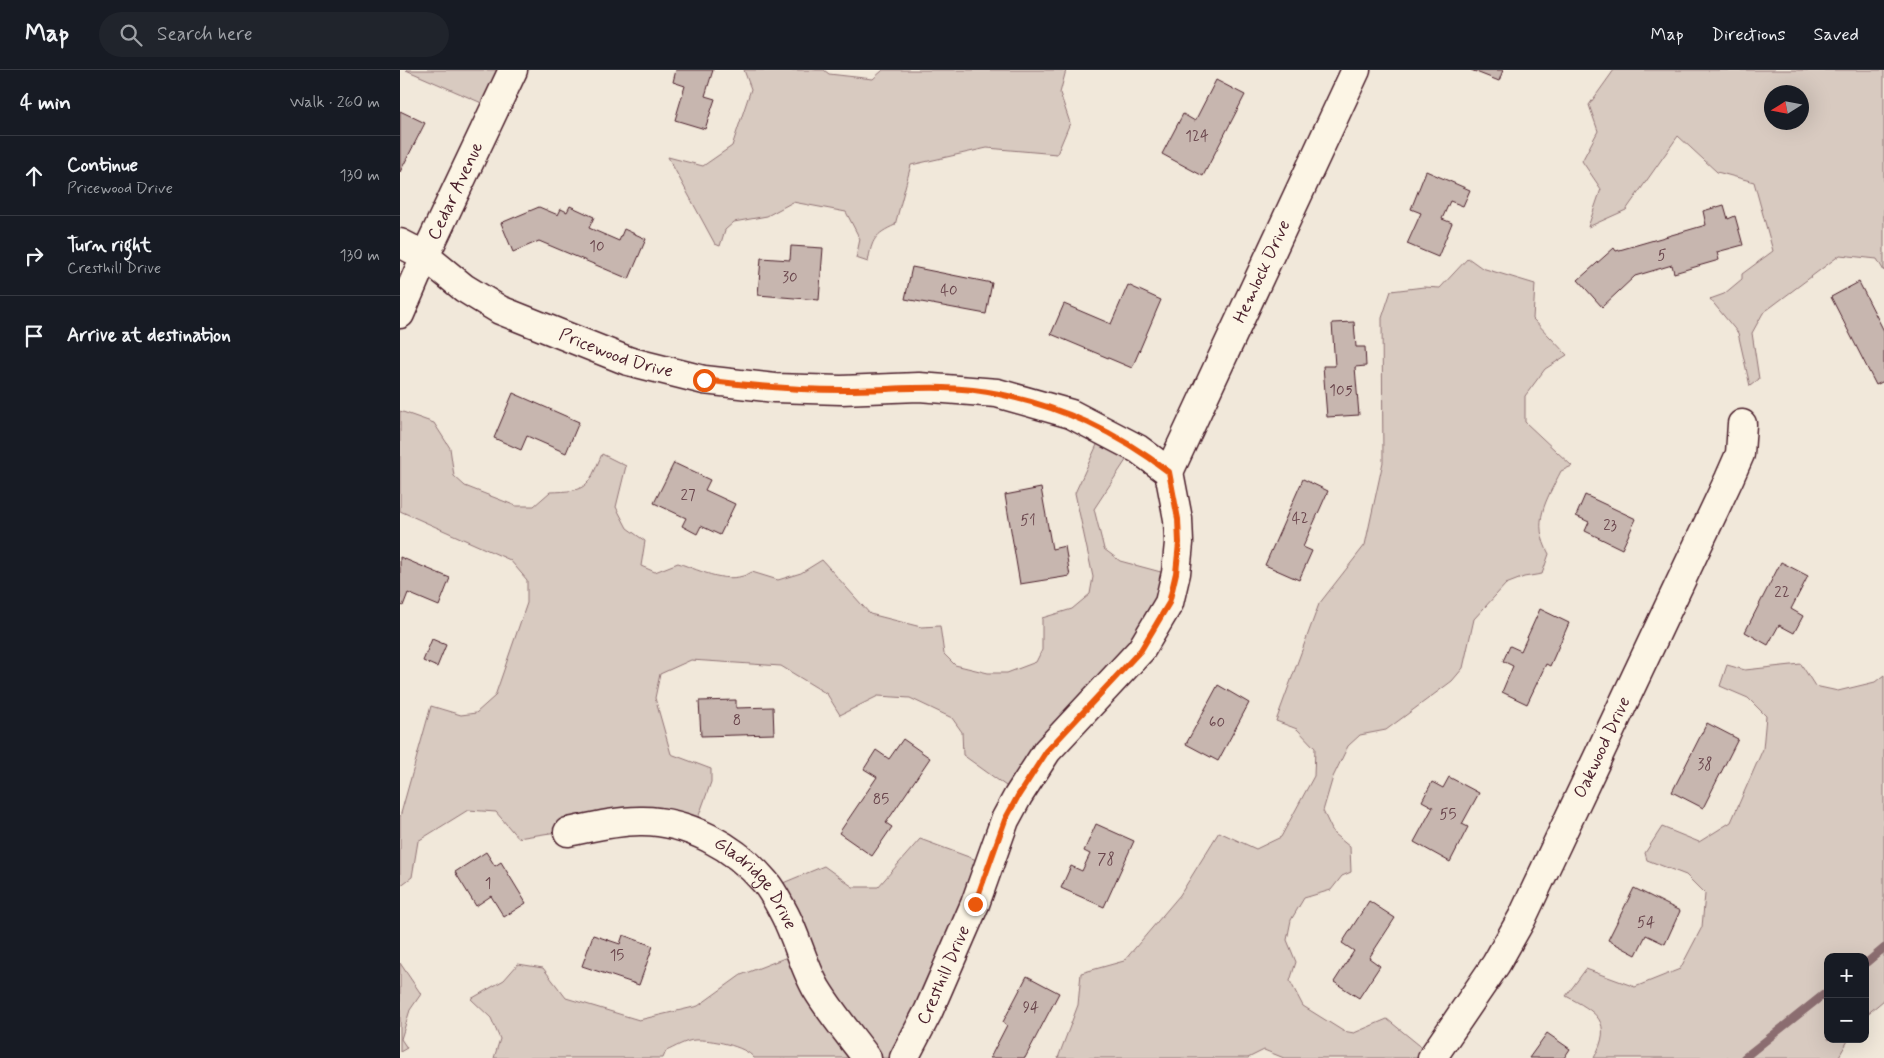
<!DOCTYPE html>
<html lang="en">
<head>
<meta charset="utf-8">
<style>
  body { margin:0; font-family:Mynerve,sans-serif; background:#20242c; color:#f1f3f6 }
  .controls { position:absolute; right:15px; bottom:15px; display:grid; overflow:hidden; border-radius:10px; box-shadow:0 5px 20px #0002 }
  .controls button { width:45px; height:45px; display:grid; place-items:center; padding:0; border:0; border-bottom:1px solid #363941; background:#171b24; color:#f1f3f6; font:25px sans-serif }
  .compass { position:absolute; left:1364px; top:15px; width:45px; height:45px; border-radius:50%; background:#171b24; box-shadow:0 5px 20px #0002; rotate:259deg }
  .stop { position:absolute; width:15px; height:15px; margin:-11px; border:4px solid #ea580c; border-radius:50%; background:#fff }
  .stop.end { background:#ea580c; border-color:#fff; box-shadow:0 1px 5px #0008 }
  .list { margin:0; padding:0; list-style:none }
  h2 { display:flex; justify-content:space-between; align-items:center; height:65px; margin:0; padding:0 20px; font-size:21px }
  h2 small { font-size:16px; font-weight:400; color:#9ea1a6 }
  .list li { display:grid; grid-template-columns:32px 1fr auto; gap:15px; align-items:center; box-sizing:border-box; height:80px; padding:0 20px; border-top:1px solid #363941 }
  .list b { display:block; font-size:19px; white-space:nowrap }
  .list p { margin:0; font-size:16px; white-space:nowrap; color:#9ea1a6 }
  .list em { font-size:16px; font-style:normal; color:#9ea1a6 }
  .icon { flex:none; width:28px; height:28px; fill:none; stroke:currentColor; stroke-width:2; stroke-linecap:round; stroke-linejoin:round }
  .map { position:relative; flex:none; width:1484px; height:988px; overflow:hidden }
  header { display:flex; align-items:center; gap:30px; box-sizing:border-box; height:70px; padding:0 25px; background:#171b24; border-bottom:1px solid #363941 }
  header strong { font-size:24px }
  nav { display:flex; gap:28px; margin-inline-start:auto; font-size:18px }
  .search { width:350px; height:45px; background:#20242c; display:flex; align-items:center; gap:12px; box-sizing:border-box; padding:0 18px; border-radius:28px; color:#9ea1a6; font-size:19px }
  main { display:flex }
  aside { flex:1; background:#171b24 }
  .map>svg:first-child { display:block }
  .green { fill:#d8cac0; stroke:#917476; fill-rule:evenodd }
  .lines { fill:none; stroke-linecap:round; stroke-linejoin:round }
  .stream { stroke:#8b6d6f; stroke-width:8 }
  .building { fill:#c7b6af; stroke:#4a1f2b }
  .street-casing { stroke:#4a1f2b; stroke-width:31 }
  .secondary-casing { stroke:#4a1f2b; stroke-width:31 }
  .street { stroke:#fcf5e5; stroke-width:28 }
  .secondary { stroke:#fcf5e5; stroke-width:28 }
  .route { stroke:#ea580c; stroke-width:6 }
  .labels { text-anchor:middle; dominant-baseline:central; stroke-width:4.5; stroke-linejoin:round; paint-order:stroke }
  .number-label { font-size:15px; fill:#69454c }
  .street-label { font-size:18px; fill:#4a1f2b; stroke:#fcf5e5 }
</style>
</head>
<body>
<header>
<strong>Map</strong>
<div class="search"><svg class="icon" aria-label="search" viewBox="0 0 24 24"><circle cx="10" cy="10" r="6"/><path d="M15 15l6 6"/></svg>Search here</div>
<nav><a>Map</a><a>Directions</a><a>Saved</a></nav>
</header>
<main>
<aside>
<h2>4 min<small>Walk · 260 m</small></h2>
<ul class="list">
<li><svg class="icon" aria-label="ahead" viewBox="0 0 24 24"><path d="M12 20V5M6 11l6-6 6 6"/></svg><div><b>Continue</b><p>Pricewood Drive</p></div><em>130 m</em></li>
<li><svg class="icon" aria-label="right" viewBox="0 0 24 24"><path d="M7 20v-9h11M14 6l5 5-5 5"/></svg><div><b>Turn right</b><p>Cresthill Drive</p></div><em>130 m</em></li>
<li><svg class="icon" aria-label="arrive" viewBox="0 0 24 24"><path d="M6 21V4h12l-3 4 3 4H6"/></svg><div><b>Arrive at destination</b></div></li>
</ul>
</aside>
<div class="map">
<svg width="1484" height="988" viewBox="0 0 1484 988">
  <rect width="100%" height="100%" fill="#f1e8da"/>
  <filter id="ink" filterUnits="userSpaceOnUse"><feTurbulence type="fractalNoise" baseFrequency=".02" numOctaves="2"/><feDisplacementMap in="SourceGraphic" scale="10" xChannelSelector="R" yChannelSelector="G"/><feConvolveMatrix kernelMatrix="1 2 1 2 8 2 1 2 1" color-interpolation-filters="sRGB"/></filter>
  <g filter="url(#ink)">
    <path class="green" d="M6 0H121L100 41Z
      M344 0H424L429 4 473 9 483 0H666L660 23 670 53 657 84 587 78 511 95 495 155C475 164 472 169 468 192L456 188 460 169 446 142 393 132 367 146 334 152 325 160 320 176 315 174 268 87 303 96 332 76 351 19Z
      M1214 0H1484V201L1477 189 1440 185 1363 243 1352 263 1359 309 1350 316 1338 263 1310 229 1324 224 1342 209V204L1373 181 1354 112 1317 102 1278 66 1226 140 1188 157 1201 119 1182 91 1198 61 1189 35ZM1372 22H1402V52H1372Z
      M1068 188 1082 198 1135 214 1133 249 1167 285 1145 299 1125 326V352L1172 396 1161 401C1146 431 1131 452 1149 484L1142 504 1124 507 1106 514 1074 549 1063 598 1052 611 986 660 960 665 948 676 933 707 923 741 934 764 950 777 951 802 942 806 931 820 904 828 891 850 887 870 896 892 890 911 903 936 943 961 954 963 987 949 1035 988H884L864 980 848 988H658L678 935 681 903 724 891 780 825 819 762 856 779 881 767 914 706 915 678 897 659 876 651 919 534 965 475 983 392 982 248 991 221 1024 217 1040 218Z
      M0 341 34 353 50 378 54 406 65 416 116 436H134L150 422C188 421 187 418 202 384L226 396 216 437 227 458 245 471 241 496 255 502 278 493C302 501 329 516 352 502L378 510 401 503 422 490 470 544 521 557 540 556 544 584 555 595 588 603H607L636 592 642 580V548L672 539 690 524 693 507 675 423 701 366 732 381 694 439 704 479 720 491 772 505 771 520 613 721 563 685 562 662 552 648 510 628 478 626 440 645 427 624 381 596 291 590 260 604 255 628 271 684 311 699V712L293 762 163 761 118 768 96 742 68 740 18 771 12 807 0 816V747L31 636 61 645 76 643 95 626 127 533V510L110 490 0 441Z
      M1401 594 1415 616 1438 621 1475 612 1484 605V930L1465 946V887H1428V969H1449L1438 988H1194C1214 951 1196 942 1166 926L1186 899 1235 917 1280 899 1302 857 1305 824 1286 805 1247 790 1245 783 1262 757 1299 772 1331 752 1363 679 1366 646 1348 628 1320 616 1327 595 1345 600Z
      M520 769 585 793 503 988H354C346 976 310 969 295 970 286 970 274 978 266 981L263 988H94L100 969 91 948 71 929 104 910 118 894 143 898 166 928 239 950 298 936 341 905 395 884 371 818 424 796 453 817H478Z
      M0 893 21 924 10 940 1 969 7 978 0 982Z"/>
    <g class="lines">
      <path class="stream" d="M1465 894 1484 878
        M1344 988 1428 921"/>
    </g>
    <path class="building" d="M276 0H313L305 26 315 29 305 59 275 50 285 16 273 12Z
      M1071 0H1103L1099 11Z
      M816 10 845 25 803 106 762 84 783 44 795 51Z
      M0 41 25 53 0 102Z
      M1026 101 1070 120 1063 136 1050 131 1042 149 1052 153 1038 187 1007 174 1021 143 1011 139Z
      M1324 135 1328 149 1335 146 1343 175 1317 182 1319 190 1274 203 1272 195 1235 206 1202 237 1178 210 1214 178 1216 181 1306 155 1303 141Z
      M170 136 194 147 189 158 219 171 224 159 246 169 229 209 139 171 113 182 101 153 139 137 158 145 161 139 167 142Z
      M391 176 423 178 419 230 358 225 361 188 390 190Z
      M512 197 592 213 586 244 505 229Z
      M1459 212 1484 261V311L1476 315 1431 227Z
      M728 215 761 230 732 298 651 264 664 234 711 254Z
      M954 252 956 277H965L966 296 955 297 959 345 927 347 923 296H935L932 253Z
      M113 323 179 352 166 383 127 366 121 380 94 368Z
      M274 393 310 410 305 420 335 434 320 465 301 456 297 464 282 456 286 448 254 433Z
      M903 409 928 421 903 477 912 481 899 510 865 495Z
      M641 418 652 479 665 476 670 506 620 514 605 425Z
      M1185 425 1236 449 1222 479 1185 461 1189 452 1176 446Z
      M0 487 50 508 39 536 8 523 3 536 0 534Z
      M1381 492 1408 506 1391 539 1403 546 1394 563 1379 555 1368 575 1345 562Z
      M1140 539 1169 553 1150 596 1146 594 1127 634 1102 622 1113 596 1103 591 1110 576 1121 581Z
      M32 569 46 575 37 597 23 591Z
      M818 615 849 633 818 691 786 674Z
      M336 630V638L373 637 374 664 301 666 299 631Z
      M1307 653 1338 669 1303 738 1272 722Z
      M503 669 530 688 486 753 492 757 472 786 439 763 477 707 464 699 476 680 489 689Z
      M1049 707 1079 723 1062 754 1068 757 1050 792 1014 772 1033 737 1022 731 1032 712 1043 718Z
      M696 754 734 771 704 837 661 818 671 796 682 801 690 784 684 781Z
      M86 782 95 796 101 792 126 833 104 847 91 826 76 836 55 802Z
      M1234 818 1280 841 1265 874 1246 865 1236 885 1208 870Z
      M969 831 995 848 969 888 980 896 959 928 934 912 954 881 942 873Z
      M193 865 220 874 223 865 253 876 239 915 182 896Z
      M627 906 659 923 625 988H590L607 955 603 952Z
      M1147 963 1170 979 1164 988H1129Z"/>
    <g class="lines">
      <defs>
        <g id="street">
          <path id="s1" d="M0 173 25 186 64 218 100 240 228 291 304 310 375 318 441 320 519 317 597 323 671 344 738 379 769 402"/>
          <path id="s2" d="M769 402 956 0"/>
          <path id="s3" d="M168 762C192 757 216 751 240 751 287 750 335 777 365 812 373 821 379 834 385 845 397 868 403 895 416 918 431 943 449 964 467 988"/>
          <path id="s4" d="M504 988 528 942 575 834 605 750 618 726 647 681 741 580 769 533 776 503 779 473 778 449 769 402"/>
          <path id="s5" d="M1032 988 1096 894 1122 848 1329 409 1340 384 1342 354"/>
        </g>
        <g id="secondary">
          <path id="s6" d="M0 244 25 186 113 0"/>
        </g>
      </defs>
      <use href="#street" class="street-casing"/>
      <use href="#secondary" class="secondary-casing"/>
      <use href="#street" class="street"/>
      <use href="#secondary" class="secondary"/>
    </g>
  </g>
  <g class="lines" filter="url(#ink)">
    <path class="route" d="M304 310C350 316 396 320 443 320 495 320 548 313 599 324 665 338 715 361 769 402L778 449 779 473 776 503 769 533 741 580 647 681 618 726 605 750 575 834"/>
  </g>
  <g class="labels">
    <g class="number-label">
      <text x="797" y="67">124</text>
      <text x="197" y="177">10</text>
      <text x="1262" y="186">5</text>
      <text x="390" y="208">30</text>
      <text x="549" y="221">40</text>
      <text x="941" y="321">105</text>
      <text x="288" y="426">27</text>
      <text x="900" y="449">42</text>
      <text x="628" y="451">51</text>
      <text x="1210" y="456">23</text>
      <text x="1382" y="523">22</text>
      <text x="337" y="651">8</text>
      <text x="817" y="653">60</text>
      <text x="1305" y="695">38</text>
      <text x="481" y="730">85</text>
      <text x="1048" y="745">55</text>
      <text x="706" y="790">78</text>
      <text x="88" y="814">1</text>
      <text x="1246" y="853">54</text>
      <text x="217" y="886">15</text>
      <text x="631" y="938">94</text>
    </g>
    <g class="street-label">
      <text stroke="none"><textPath href="#s6" startOffset="135">Cedar Avenue</textPath></text>
      <text stroke="none"><textPath href="#s2" startOffset="221">Hemlock Drive</textPath></text>
      <text stroke="none"><textPath href="#s1" startOffset="245">Pricewood Drive</textPath></text>
      <text stroke="none"><textPath href="#s5" startOffset="355">Oakwood Drive</textPath></text>
      <text stroke="none"><textPath href="#s3" startOffset="211">Gladridge Drive</textPath></text>
      <text stroke="none"><textPath href="#s4" startOffset="92">Cresthill Drive</textPath></text>
    </g>
  </g>
</svg>
<div class="controls">
<button>+</button>
<button>−</button>
</div>
<svg class="compass" viewBox="-18 -18 36 36"><path d="M0-13l5 13h-10z" fill="#e53935"/><path d="M0 13l5-13h-10z" fill="#9ea1a6"/></svg>
<div class="stop" style="left:304px;top:310px"></div>
<div class="stop end" style="left:575px;top:834px"></div>
</div>
</main>
</body>
</html>
